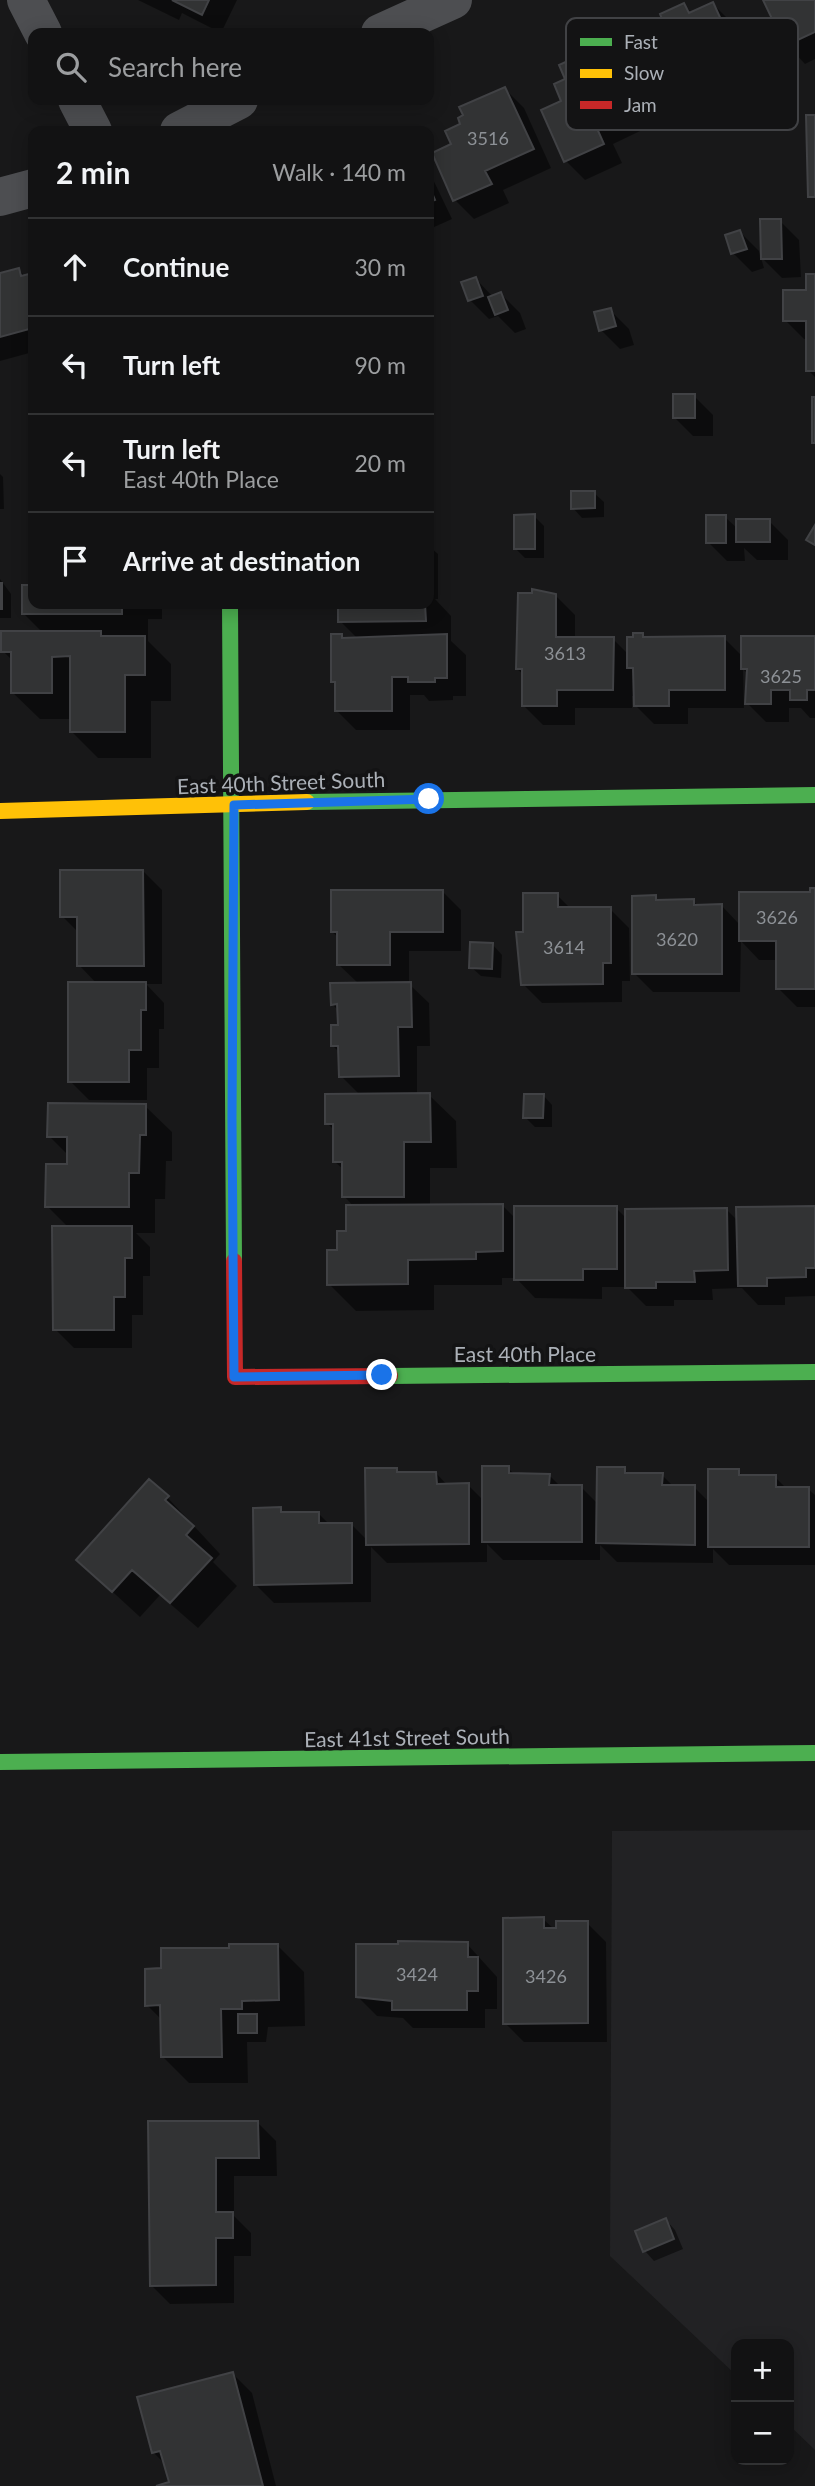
<!DOCTYPE html>
<html lang="en">
<head>
<meta charset="utf-8">
<style>
  body { margin:0; font-family:Lato,sans-serif; background:#1b1b1c; color:#f1f3f6 }
  .controls { position:absolute; right:21px; bottom:21px; display:grid; overflow:hidden; border-radius:14px; box-shadow:0 4px 18px #0003 }
  .controls button { width:63px; height:63px; display:grid; place-items:center; padding:0; border:0; border-bottom:2px solid #313233; background:#121213; color:#f1f3f6; font:35px sans-serif }
  .stop { position:absolute; width:21px; height:21px; margin:-16px; border:5px solid #1a73e8; border-radius:50%; background:#fff }
  .stop.end { background:#1a73e8; border-color:#fff; box-shadow:0 2px 7px #0008 }
  .list { margin:0; padding:0; list-style:none }
  h2 { display:flex; justify-content:space-between; align-items:center; height:91px; margin:0; padding:0 28px; font-size:30px }
  h2 small { font-size:23px; font-weight:400; color:#9c9ea0 }
  .list li { display:grid; grid-template-columns:46px 1fr auto; gap:21px; align-items:center; box-sizing:border-box; height:98px; padding:0 28px; border-top:2px solid #313233 }
  .list b { display:block; font-size:26px; white-space:nowrap }
  .list p { margin:0; font-size:23px; white-space:nowrap; color:#9c9ea0 }
  .list em { font-size:23px; font-style:normal; color:#9c9ea0 }
  .icon { flex:none; width:38px; height:38px; fill:none; stroke:currentColor; stroke-width:2; stroke-linecap:round; stroke-linejoin:round }
  .map { position:relative; flex:none; width:815px; height:2486px; overflow:hidden }
  .search { position:absolute; background:#121213; box-shadow:0 4px 18px #0003; left:28px; top:28px; width:406px; height:77px; display:flex; align-items:center; gap:18px; box-sizing:border-box; padding:0 24px; border-radius:14px; color:#9c9ea0; font-size:26px }
  .panel { position:absolute; background:#121213; box-shadow:0 4px 18px #0003; left:28px; top:126px; width:406px; height:483px; border-radius:14px }
  .map>svg:first-child { display:block }
  .built { fill:#222224 }
  .shadow { fill:#0007 }
  .building { fill:#323334; stroke:#414245; stroke-width:2 }
  .lines { fill:none; stroke-linecap:round; stroke-linejoin:round }
  .street { stroke:#4d4e51; stroke-width:38 }
  .fast { stroke:#4caf50; stroke-width:16 }
  .slow { stroke:#ffc107; stroke-width:16 }
  .jam { stroke:#c62828; stroke-width:16 }
  .route { stroke:#1a73e8; stroke-width:9 }
  .labels { text-anchor:middle; dominant-baseline:central; stroke-width:7; stroke-linejoin:round; paint-order:stroke }
  .number-label { font-size:18px; fill:#8d9196 }
  .street-label { font-size:21px; fill:#abb0b7; stroke:#131314 }
  .key { fill:#131314; stroke:#414245; stroke-width:2 }
  .key-label { font-size:19px; fill:#abb0b7 }
</style>
</head>
<body>
<div class="map">
<svg width="815" height="2486" viewBox="0 0 815 2486">
  <rect width="100%" height="100%" fill="#181819"/>
  <path class="built" d="M815 1830V2450L789 2425V2344H736V2375L610 2256 612 1831Z"/>
  <path class="shadow" d="M138 0H237L221 33 182 13 179 20Z
    M765 0H815V59L805 64 787 45Z
    M713 4 732 23 756 76 712 95 718 109 678 127 659 108 648 22 656 30 667 25 684 5 692 13Z
    M613 42 632 61 659 122 613 144 622 163 585 180 566 161 564 102 568 80Z
    M505 89 524 108 551 168 503 190 509 203 474 219 455 200 453 145 463 125Z
    M429 171 452 219 432 228 429 226Z
    M780 221 799 240 801 277 782 278 763 259Z
    M740 232 759 251 764 268 752 272 733 253Z
    M19 270 26 277 33 275V352L0 361V275Z
    M815 276V377L808 370V339H804L785 320 808 291Z
    M476 279 493 297 501 294 520 313 526 329 515 333 498 316 489 319 470 300 463 283Z
    M610 310 629 329 634 345 620 349 601 330Z
    M694 396 713 415V436H693L674 417Z
    M0 474 3 477 4 509H0Z
    M594 493 604 502V517L582 518 573 508Z
    M534 516 544 526V558H525L516 549Z
    M725 517 738 529 769 521 788 540V560H757L744 548 745 561H727L708 542Z
    M429 546 438 554V599H435L451 616V641L466 655V696H453V700L429 701 424 695H410V730H356L337 711V686L332 682 341 636 344 639H358L340 621V604H429Z
    M0 579 11 594V618H0Z
    M23 586H33V604H162V619H148V641L171 664V701H151V758H98L71 731V719H40L13 693V661L3 651 42 632 23 613Z
    M544 591 548 596H556L575 615V639H613L629 655 642 635 646 639 724 638 743 657 815 637V718H810L801 708H789V722H766L747 703 748 674 743 669 744 708H688V724H654L635 705V696H632V708H575V725H543L524 706V675L517 669 520 594Z
    M143 871 162 890V984H146L164 1003V1029H159V1068H147V1100H89L70 1081 97 984 79 965V933L62 916Z
    M815 889V1007H797L778 988V960H759L741 941 740 992H653L634 973 655 897 660 902 693 901 699 906H722L740 925 812 894Z
    M442 891 461 910V951H409V984L429 1003 430 1046H417V1095H429L456 1121 457 1168H430V1206H503L516 1219 616 1208 626 1218 727 1210 738 1221 815 1208V1296L785 1297V1305H758L742 1288 712 1289 713 1300H674V1306H646L627 1287H602V1299L535 1298 516 1278H502V1285H434V1310L356 1311 329 1284 354 1207 344 1196V1170L335 1162V1131L327 1123 360 1095 341 1076 340 1053 332 1045 340 1026 339 1011 332 1004 359 984 339 965V938L332 932Z
    M557 895 571 909H610L629 928 630 981H622V1002L542 1003 523 984 518 933H525Z
    M493 945 502 955 501 978 481 976 471 967Z
    M543 1095 552 1105V1127H535L525 1117Z
    M145 1106 172 1132V1161H166L165 1199H155V1233H136L150 1247V1276H143V1315H132V1348H74L55 1329 69 1228 47 1206 69 1166V1156L49 1136Z
    M508 1468 515 1475H549L561 1487H581L598 1504 624 1469 630 1475H662L674 1487H694L710 1503 738 1471 744 1477H775L787 1489H808L815 1495V1565H729L713 1549V1563L617 1562 600 1545V1560H503L487 1544V1562L387 1563 371 1547V1602L274 1603 255 1584 280 1509 286 1514H319L330 1525H352L368 1541 396 1470 400 1474 436 1473 448 1486 468 1485 484 1501Z
    M167 1497 220 1554 213 1562 237 1586 198 1628 160 1595 140 1617 78 1560Z
    M543 1919 554 1929 587 1923 606 1942 607 2042H524L505 2023Z
    M467 1944 497 1977V2009H485V2028H413L403 2018 377 2016 358 1997Z
    M277 1945 304 1972 305 2026 268 2027 266 2042H247L248 2083H189L162 2056V2020L147 2005 162 1970V1950Z
    M257 2122 276 2141 277 2176H234V2216L251 2233V2256H234V2303L170 2304 151 2285 150 2123Z
    M666 2220 675 2230 683 2249 654 2261 645 2251Z
    M233 2374 252 2393 276 2486H161L171 2483 166 2465 153 2452Z"/>
  <path class="building" d="M172 0H209L202 15Z
    M763 0H815V32L785 46Z
    M713 2 738 57 695 76 701 89 658 109 622 32 649 20 653 29 664 24 660 14 684 3 689 13Z
    M613 40 641 103 595 124 604 144 564 162 541 110 561 101 554 84 565 79 559 65Z
    M505 87 534 149 485 171 492 184 453 201 432 153 451 144 445 131 460 124 458 118 463 115 459 107Z
    M806 115H815V197H808Z
    M429 186 435 200 429 202Z
    M760 219H781L782 259H761Z
    M740 230 747 249 731 254 725 235Z
    M19 268 21 276 33 273V328L0 337V273Z
    M806 274H815V371H806V321H783V290H806Z
    M476 277 483 296 468 301 461 282Z
    M501 292 508 310 495 315 488 297Z
    M611 308 616 326 599 331 594 312Z
    M673 394H695V418H673Z
    M812 397H815V443H812Z
    M571 491H595V508L571 509Z
    M535 514V549H514V515Z
    M706 515H726V543H706Z
    M736 519H770V542H736Z
    M815 525V545L806 540Z
    M0 583H2V609H0Z
    M22 585H33V604H122V614H22Z
    M532 589 556 594V637H614L613 690H557V706H522V669H516L518 593H532Z
    M338 604H425L426 621 338 622Z
    M1 631H101V636H145V675H125V732H70V656L52 657V693H11V652H1Z
    M633 633H643V637L725 636V690H669V706H634L633 668H627V637H633Z
    M331 634H342V638L447 634V678H435V682H408V677H392V711H335V682H331Z
    M741 636H815V690H807V700H790V690H771V704H745L747 669H741Z
    M60 870H143L144 966H77V917H60Z
    M810 888H815V989H776V941H739V892H810Z
    M331 890H443V932H390V965H337V932H331Z
    M523 893H558V907H611V963H603V984L521 985 516 932H523Z
    M656 895V900L694 899V905L722 904V974H632V896Z
    M470 942 493 943 492 969 469 968Z
    M68 982H146V1010H141V1050H129V1082H68Z
    M411 982 412 1027H398L399 1076 339 1077 338 1046H331V1025H338L337 1004 331 1005 330 983Z
    M430 1093 431 1142H404V1197H342V1162H333V1124H325V1094Z
    M524 1094H544L543 1118H523Z
    M48 1103 146 1104V1135H140L139 1173H129V1207H45L46 1164H67V1137H47Z
    M503 1204V1251L476 1252V1259L408 1260V1284L327 1285V1250H337V1231H346V1205Z
    M514 1206H617V1269H583V1280H514Z
    M815 1206V1268H806V1277L767 1278V1286H738L736 1207Z
    M727 1208 728 1270 694 1271 695 1282H656V1288H625V1209Z
    M52 1226H132V1258H125V1297H114V1330H53Z
    M482 1466H509V1473L550 1474 549 1485H582V1542H482Z
    M597 1467H625V1473H663L662 1485H695V1545L596 1543Z
    M365 1468H397V1472H436L437 1484 469 1483V1544L366 1545Z
    M708 1469H739V1475H776V1487H809V1547H708Z
    M149 1479 169 1496 165 1500 194 1526 186 1535 212 1558 170 1603 132 1570 112 1592 76 1560Z
    M281 1507V1512H319V1523H352V1583L254 1585 253 1508Z
    M544 1917V1928H556V1921H588V2023L503 2024V1918Z
    M398 1941 468 1942V1957H478V1991H467V2010H392V2001L356 1997V1944H398Z
    M229 1944H278L279 2000 242 2001V2009H221L222 2057H161L160 2005 145 2006V1969L161 1968V1948H229Z
    M238 2014H257V2033H238Z
    M148 2121H258L259 2158H216V2212H233V2238H216V2285L150 2286Z
    M666 2218 674 2239 643 2252 635 2231Z
    M233 2372 263 2486H156L169 2482 160 2451 152 2453 137 2397Z"/>
  <g class="lines">
    <path class="street" d="M26 0 43 33
      M380 33 453 0
      M77 100 93 131
      M179 131 239 100
      M0 197 33 188"/>
    <path class="fast" d="M230 604 234 1261
      M307 802 815 795
      M390 1376 815 1372
      M0 1762 815 1753"/>
    <path class="slow" d="M0 811 307 802"/>
    <path class="jam" d="M234 1261 235 1377 390 1376"/>
  </g>
  <g class="lines">
    <path class="route" d="M382 1375 234 1377 232 1118 234 805 429 799"/>
  </g>
  <g class="labels">
    <g class="number-label">
      <text x="488" y="138">3516</text>
      <text x="565" y="653">3613</text>
      <text x="781" y="676">3625</text>
      <text x="777" y="917">3626</text>
      <text x="677" y="939">3620</text>
      <text x="564" y="947">3614</text>
      <text x="417" y="1974">3424</text>
      <text x="546" y="1976">3426</text>
    </g>
    <g class="street-label">
      <text transform="translate(281 782) rotate(-2)">East 40th Street South</text>
      <text x="525" y="1353">East 40th Place</text>
      <text transform="translate(407 1737) rotate(-1)">East 41st Street South</text>
    </g>
  </g>
  <rect x="566" y="18" width="232" height="112" rx="10" class="key"/>
  <rect x="580" y="38" width="32" height="8" fill="#4caf50"/>
  <rect x="580" y="69" width="32" height="9" fill="#ffc107"/>
  <rect x="580" y="101" width="32" height="8" fill="#c62828"/>
  <g class="key-label">
    <text x="624" y="49">Fast</text>
    <text x="624" y="80">Slow</text>
    <text x="624" y="112">Jam</text>
  </g>
</svg>
<div class="controls">
<button>+</button>
<button>−</button>
</div>
<div class="stop" style="left:429px;top:799px"></div>
<div class="stop end" style="left:382px;top:1375px"></div>
<div class="search"><svg class="icon" aria-label="search" viewBox="0 0 24 24"><circle cx="10" cy="10" r="6"/><path d="M15 15l6 6"/></svg>Search here</div>
<section class="panel">
<h2>2 min<small>Walk · 140 m</small></h2>
<ul class="list">
<li><svg class="icon" aria-label="ahead" viewBox="0 0 24 24"><path d="M12 20V5M6 11l6-6 6 6"/></svg><div><b>Continue</b></div><em>30 m</em></li>
<li><svg class="icon" aria-label="left" viewBox="0 0 24 24"><path d="M17 20v-9H6M10 6l-5 5 5 5"/></svg><div><b>Turn left</b></div><em>90 m</em></li>
<li><svg class="icon" aria-label="left" viewBox="0 0 24 24"><path d="M17 20v-9H6M10 6l-5 5 5 5"/></svg><div><b>Turn left</b><p>East 40th Place</p></div><em>20 m</em></li>
<li><svg class="icon" aria-label="arrive" viewBox="0 0 24 24"><path d="M6 21V4h12l-3 4 3 4H6"/></svg><div><b>Arrive at destination</b></div></li>
</ul>
</section>
</div>
</body>
</html>
